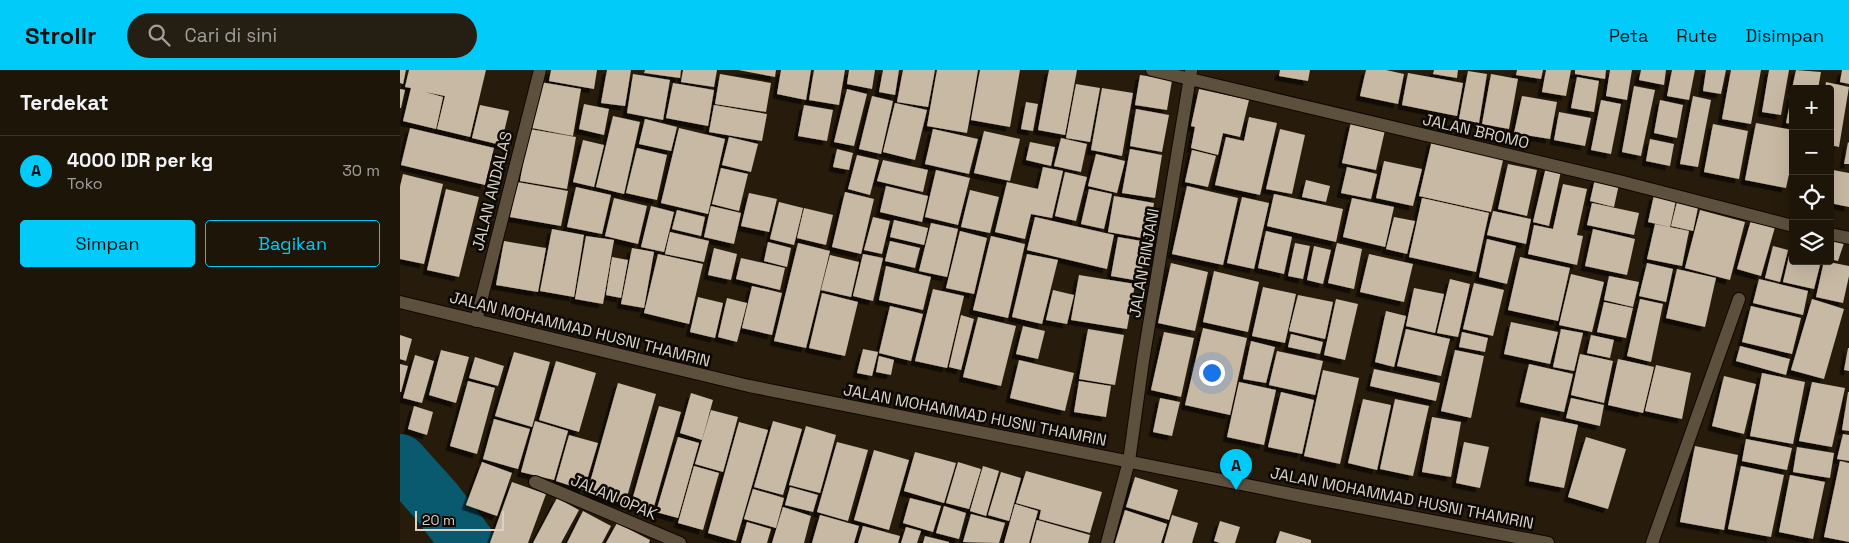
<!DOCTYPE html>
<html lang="id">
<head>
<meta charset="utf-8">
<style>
  body { margin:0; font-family:"Space Grotesk",sans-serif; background:#251e12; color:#f1f3f6 }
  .controls { position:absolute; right:15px; top:15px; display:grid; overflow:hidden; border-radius:5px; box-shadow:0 5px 20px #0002 }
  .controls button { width:45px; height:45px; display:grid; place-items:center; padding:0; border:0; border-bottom:1px solid #3b3429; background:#1d1508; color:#f1f3f6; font:25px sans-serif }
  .scale { position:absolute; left:15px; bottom:12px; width:89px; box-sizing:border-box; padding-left:5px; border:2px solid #dad2c8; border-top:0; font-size:14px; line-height:18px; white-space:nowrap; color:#dad2c8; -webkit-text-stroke:4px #0c0803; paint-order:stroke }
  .you { position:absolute; left:811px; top:302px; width:18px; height:18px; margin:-12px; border:4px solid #fff; border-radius:50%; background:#1a73e8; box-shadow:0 0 0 8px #1a73e833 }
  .badge { display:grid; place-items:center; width:32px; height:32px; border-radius:50%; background:#00cbf9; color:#111; font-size:16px; font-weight:700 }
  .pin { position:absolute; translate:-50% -41px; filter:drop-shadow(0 1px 2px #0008) }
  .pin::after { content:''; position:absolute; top:26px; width:18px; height:15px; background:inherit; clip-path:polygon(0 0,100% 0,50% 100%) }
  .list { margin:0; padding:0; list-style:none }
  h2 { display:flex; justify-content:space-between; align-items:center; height:65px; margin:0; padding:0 20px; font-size:21px }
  h2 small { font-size:16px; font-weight:400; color:#a09f9c }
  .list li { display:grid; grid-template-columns:32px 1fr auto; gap:15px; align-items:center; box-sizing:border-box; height:70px; padding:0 20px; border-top:1px solid #3b3429 }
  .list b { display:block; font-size:19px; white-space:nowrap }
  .list p { margin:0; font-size:16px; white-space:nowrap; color:#a09f9c }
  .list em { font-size:16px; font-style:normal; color:#a09f9c }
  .actions { display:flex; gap:10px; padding:15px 20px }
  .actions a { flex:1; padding:11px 0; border:1px solid #00cbf9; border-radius:5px; text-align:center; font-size:18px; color:#00cbf9 }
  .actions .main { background:#00cbf9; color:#111 }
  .icon { flex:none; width:28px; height:28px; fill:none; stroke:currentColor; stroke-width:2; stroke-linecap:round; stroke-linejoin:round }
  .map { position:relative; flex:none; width:1449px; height:473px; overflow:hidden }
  header { display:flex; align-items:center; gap:30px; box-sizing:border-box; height:70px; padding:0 25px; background:#00cbf9; color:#111 }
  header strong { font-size:24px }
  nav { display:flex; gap:28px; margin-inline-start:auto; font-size:18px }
  .search { width:350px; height:45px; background:#251e12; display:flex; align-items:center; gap:12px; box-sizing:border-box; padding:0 18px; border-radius:28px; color:#a09f9c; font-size:19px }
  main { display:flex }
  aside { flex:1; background:#1d1508 }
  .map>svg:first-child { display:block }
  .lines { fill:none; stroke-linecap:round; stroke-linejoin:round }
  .river { stroke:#095a6f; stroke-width:54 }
  .building { fill:#c8b9a4; filter:url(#shadow) }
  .street-casing { stroke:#100600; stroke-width:14 }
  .secondary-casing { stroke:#100600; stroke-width:14 }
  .street { stroke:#5d513e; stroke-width:12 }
  .secondary { stroke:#5d513e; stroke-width:12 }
  .labels { text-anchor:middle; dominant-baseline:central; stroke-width:5; stroke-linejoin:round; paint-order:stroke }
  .street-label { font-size:16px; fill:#dad2c8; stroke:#0c0803 }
</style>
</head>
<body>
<header>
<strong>Strollr</strong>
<div class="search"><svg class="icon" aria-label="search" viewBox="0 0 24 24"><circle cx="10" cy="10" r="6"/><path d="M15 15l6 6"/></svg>Cari di sini</div>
<nav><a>Peta</a><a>Rute</a><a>Disimpan</a></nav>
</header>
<main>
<aside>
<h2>Terdekat<small></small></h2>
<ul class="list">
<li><span class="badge">A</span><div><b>4000 IDR per kg</b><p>Toko</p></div><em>30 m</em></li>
</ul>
<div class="actions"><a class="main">Simpan</a><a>Bagikan</a></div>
</aside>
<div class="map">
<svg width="1449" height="473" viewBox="0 0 1449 473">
  <defs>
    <filter id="shadow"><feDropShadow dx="-4.5" dy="4.5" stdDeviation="0" flood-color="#0009"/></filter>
  </defs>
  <rect width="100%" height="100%" fill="#271c0b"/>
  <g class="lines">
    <path class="river" d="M0 391 36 431 68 473"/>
  </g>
  <path class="building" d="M0 0H6L3 14 0 13Z
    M9 0H86L70 67 37 59 45 26 25 22 43 27 36 59 3 51 11 18 5 17Z
    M151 0H197L194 19 149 11Z
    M207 0H231L225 36 201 33Z
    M245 0H281L280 8 244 3Z
    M283 0H317L314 17 281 12Z
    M338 0H376L375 7Z
    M381 0H411L406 30 377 24Z
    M414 0H445L439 35 409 30Z
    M449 0H475L472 19 447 14Z
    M483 0H499L495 25 479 22Z
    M503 0H535L528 37 497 32Z
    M537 0H578L567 63 527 56Z
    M580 0H620L610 57 571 50Z
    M649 0H677L665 65 638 60Z
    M880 0H910L908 11 879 6Z
    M966 0H986L1004 4 998 34 960 26Z
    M1034 0H1058L1057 8 1033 4Z
    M1117 0H1143L1141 9 1116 5Z
    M1146 0H1171L1166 26 1142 22Z
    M1175 0H1206L1205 9 1175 4Z
    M1210 0H1232L1227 30 1206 26Z
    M1241 0H1266L1264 15 1239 10Z
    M1272 0H1295L1289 30 1267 26Z
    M1306 0H1326L1321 24 1303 21Z
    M1331 0H1361L1351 54 1322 49Z
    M1369 0H1389L1381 45 1362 42Z
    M1396 0 1421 2 1418 19H1392Z
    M1442 0H1449V14L1440 12Z
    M1068 1 1087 4 1079 53 1059 49Z
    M1008 3 1063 13 1057 46 1002 35Z
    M233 4 270 10 263 50 227 43Z
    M320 4 371 13 366 42 315 34Z
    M1091 4 1118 9 1109 59 1082 54Z
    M740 5 772 10 767 40 735 35Z
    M1177 7 1199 11 1194 42 1171 38Z
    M140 12 181 19 173 66 132 58Z
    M1426 12 1449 17 1439 77 1430 75V19H1425Z
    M273 13 314 20 308 56 266 48Z
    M676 14 700 18 690 72 666 68Z
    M1234 16 1255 20 1241 86 1222 82Z
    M702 18 733 23 722 86 691 80Z
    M0 19 5 20 1 38H0Z
    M447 19 467 24 454 76 434 72Z
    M799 19 849 30 840 67 823 63 818 85 791 78 795 57 791 56Z
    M1392 23H1393V54L1386 53Z
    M472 26 493 31 481 84 459 79Z
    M1122 26 1157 32 1150 69 1114 63Z
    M1293 26 1311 30 1298 97 1280 94Z
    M1201 30 1221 34 1211 84 1191 80Z
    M1260 30 1283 35 1277 68 1254 63Z
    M626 32 638 34 633 61 621 59Z
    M495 33 527 40 515 90 483 82Z
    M184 34 209 39 204 65 179 59Z
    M80 35 109 41 101 75 72 68Z
    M314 35 367 44 362 71 309 62Z
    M404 35 433 40 427 71 398 66Z
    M736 39 769 45 762 82 730 76Z
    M1159 42 1191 48 1185 76 1154 70Z
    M213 46 240 52 224 124 196 117Z
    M849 47 877 53 860 125 815 115 826 67 844 71Z
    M245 49 277 57 271 81 239 74Z
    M951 52 985 60 976 100 942 93Z
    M1356 53 1393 60V86L1386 118 1345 110Z
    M1313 54 1348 61 1339 109 1304 102Z
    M10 58 94 78 85 115 1 95Z
    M279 58 325 69 308 144 261 133Z
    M129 59 176 67 167 119 120 111Z
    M533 59 578 69 569 104 525 94Z
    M880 59 905 65 892 124 866 119Z
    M584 61 620 69 610 111 574 103Z
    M329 67 358 74 351 102 322 95Z
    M661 68 687 74 681 102 654 96Z
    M1250 69 1274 74 1270 96 1246 91Z
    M183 70 204 75 194 117 173 112Z
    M1032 70 1104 86 1091 142 1019 126Z
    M630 72 655 77 651 96 626 90Z
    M1448 72 1449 73V94H1444Z
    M237 78 267 85 257 130 226 123Z
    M437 79 453 83 449 100 433 97Z
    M730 79 762 85 755 128 722 123Z
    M792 80 816 86 808 117 785 112Z
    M696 84 725 91 717 123 688 116Z
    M457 85 479 90 470 125 448 119Z
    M483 90 528 100 523 122 477 111Z
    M984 91 1022 99 1013 136 976 128Z
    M1108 94 1137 100 1127 146 1098 139Z
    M643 97 663 101 652 148 631 144 625 169 595 162 607 112 638 119Z
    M947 97 977 104 971 129 941 123Z
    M1146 97 1161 101 1149 156 1133 152Z
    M321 98 348 104 339 141 312 134Z
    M536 100 570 108 558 155 525 147Z
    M1433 100 1449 103V137L1430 133V111Z
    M665 102 687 107 676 151 655 146Z
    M3 104 43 114 24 194 0 189V117Z
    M1195 109 1219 114 1214 137 1190 131Z
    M906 110 930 116 926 132 902 127Z
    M117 112 168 121 161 156 110 147Z
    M1163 114 1187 119 1177 165 1183 166 1177 195 1128 184 1134 155 1153 159Z
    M486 116 528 126 522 152 480 142Z
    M787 116 838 128 823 195 772 184Z
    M176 117 211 125 202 164 167 157Z
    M46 119 79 127 59 207 27 200Z
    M689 119 712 124 704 159 681 154Z
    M570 120 599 127 590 163 561 157Z
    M445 122 474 129 461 184 432 177Z
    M349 123 377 129 369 162 341 156Z
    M874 124 943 139 936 172 867 156Z
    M1254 125 1276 130 1270 157 1248 152Z
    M714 126 754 133 748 169 708 162Z
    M842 127 869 133 854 199 827 193Z
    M214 128 247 136 238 174 205 166Z
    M952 128 994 137 985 177 943 167Z
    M1022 128 1089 143 1076 202 1009 187Z
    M1278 128 1299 133 1293 161 1271 156Z
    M379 132 403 138 394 175 370 169Z
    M1192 133 1239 143 1234 165 1187 155Z
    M251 136 274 142 264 182 241 177Z
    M311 136 341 143 334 174 304 167Z
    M404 138 433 145 426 175 397 168Z
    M277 140 305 147 301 166 272 159Z
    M1300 140 1345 152 1330 210 1285 198Z
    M1093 141 1131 149 1126 174 1087 165Z
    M473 147 490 151 482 184 464 180Z
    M635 147 714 165 707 199 627 180Z
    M994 147 1015 151 1007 184 986 179Z
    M494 150 528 158 524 175 490 167Z
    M1351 150 1375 157 1361 206 1337 199Z
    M531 153 558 159 547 207 519 201Z
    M1255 154 1289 161 1282 196 1247 189Z
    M152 159 184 165 174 227 140 221Z
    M1193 159 1235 169 1227 205 1185 196Z
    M560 161 587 168 574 224 546 218Z
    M866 161 892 167 884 204 858 198Z
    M270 162 309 171 304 192 265 184Z
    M186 166 214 170 203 234 175 229Z
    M591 166 625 174 608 248 573 240Z
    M718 167 747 172 740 211 711 206Z
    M1087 169 1116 176 1107 214 1079 207Z
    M1430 170 1444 173 1438 191 1430 189Z
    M104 171 146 178 138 222 96 215Z
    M490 171 520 178 515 198 485 191Z
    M368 172 391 178 387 197 364 191Z
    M398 173 430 181 406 278 374 271Z
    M895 173 910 176 903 209 888 206Z
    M937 173 962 179 954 219 928 213Z
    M1392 173 1393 191H1421L1414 219 1383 212Z
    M914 176 931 180 923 214 907 210Z
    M1373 176 1388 180 1380 212 1365 208Z
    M232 178 254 182 244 238 221 234Z
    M314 178 337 184 331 210 308 205Z
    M258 184 303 194 289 254 244 243Z
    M463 184 483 188 473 231 453 226Z
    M627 184 658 190 642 254 612 247Z
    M969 184 1013 194 1004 232 960 222Z
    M430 185 459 192 451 227 421 220Z
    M212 187 228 190 221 228 206 225Z
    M1120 187 1170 198 1158 251 1108 240Z
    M341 188 385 198 380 220 336 209Z
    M1424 191 1449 196V206L1443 233 1416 227Z
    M771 193 808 202 795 261 758 253Z
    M1247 193 1273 199 1266 232 1239 226Z
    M486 196 531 207 523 240 479 230Z
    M1277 199 1316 208 1305 257 1266 248Z
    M814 201 859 212 848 262 803 252Z
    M1171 204 1204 212 1192 262 1159 255Z
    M679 205 735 214 727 259 671 250Z
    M1209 206 1239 212 1233 237 1204 230Z
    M1050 209 1070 214 1058 267 1037 263Z
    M1359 209 1408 221 1403 245 1353 233Z
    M1074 213 1104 220 1093 266 1063 259Z
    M352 216 382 223 372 265 342 258Z
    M863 217 896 224 885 273 852 266Z
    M1014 218 1044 224 1035 263 1006 256Z
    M533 219 564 226 547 298 515 291Z
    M653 220 674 225 667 254 646 250Z
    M422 223 458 232 445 286 409 278Z
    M898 225 933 232 925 269 889 261Z
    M298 227 323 233 315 268 290 262Z
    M327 228 347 233 337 272 318 267Z
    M936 229 958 234 945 290 924 285Z
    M1240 229 1263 234 1251 292 1227 286Z
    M1412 229 1444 239 1424 309 1391 300Z
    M1204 232 1233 238 1226 268 1197 262Z
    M490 236 523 244 511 291 479 283Z
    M1351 236 1401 248 1392 284 1342 272Z
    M986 241 1006 246 994 297 975 292Z
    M561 245 574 249 561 300 549 297Z
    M578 247 616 256 601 316 563 307Z
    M1111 252 1158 262 1150 294 1104 284Z
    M623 256 645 261 638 289 616 284Z
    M803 258 847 268 830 345 785 335Z
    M688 259 724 265 715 315 679 309Z
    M1006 259 1050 269 1041 306 997 296Z
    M1161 259 1183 263 1174 301 1153 297Z
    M764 262 794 268 781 327 751 320Z
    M1062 262 1088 268 1085 282 1059 277Z
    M891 264 923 272 920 284 888 277Z
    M0 265 12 269 6 291 0 289Z
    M1191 265 1214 270 1210 288 1187 283Z
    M851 271 875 277 866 313 843 309Z
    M1340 276 1390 289 1386 305 1336 291Z
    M1448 278H1449V301L1444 300Z
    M463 279 478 282 472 306 457 303Z
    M41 280 69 287 56 333 29 325Z
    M1055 280 1084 286 1071 348 1041 341Z
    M877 281 923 291 915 325 869 315Z
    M114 282 150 292 132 357 95 346Z
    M1180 284 1213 291 1204 333 1171 325Z
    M15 285 34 291 22 333 3 328Z
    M479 286 494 290 491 305 476 302Z
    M75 287 104 296 98 316 69 308Z
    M1218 289 1254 297 1243 343 1208 335Z
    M619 290 674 303 665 341 610 328Z
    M156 291 196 303 179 362 139 350Z
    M0 294 8 296 1 322H0Z
    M1129 294 1173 304 1164 342 1120 332Z
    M1256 295 1291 303 1282 349 1245 341Z
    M974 299 1040 313 1036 331 970 316Z
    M923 300 959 308 940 394 904 386Z
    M1362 303 1405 312 1393 374 1350 366Z
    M1324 306 1356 314 1344 364 1312 356Z
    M68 311 95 318 77 384 50 376Z
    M679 311 711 316 706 347 674 342Z
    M839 312 876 320 864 375 827 367Z
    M1412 312 1445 318 1432 377 1399 371Z
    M218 313 256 324 225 434 187 423Z
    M881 322 914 330 902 384 868 377Z
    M1448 322H1449V361L1442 360Z
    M291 323 313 330 302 370 280 363Z
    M760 328 780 332 772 366 753 362Z
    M1171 328 1204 335 1200 356 1166 348Z
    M963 329 991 335 977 400 948 393Z
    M995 329 1029 336 1013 406 980 399Z
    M14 336 33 342 27 365 8 359Z
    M259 336 281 342 253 440 231 434Z
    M311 340 338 347 323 402 295 394Z
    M1032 347 1061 352 1051 407 1022 402Z
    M1141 347 1178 355 1164 418 1129 411Z
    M94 349 130 359 118 399 83 389Z
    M135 351 168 361 154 410 121 402Z
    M373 351 402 359 383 425 354 417Z
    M339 352 368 360 336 471 308 463Z
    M406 356 436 365 420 423 389 415Z
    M1443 364 1449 365V391L1437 389Z
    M169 365 198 373 184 420 156 411Z
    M278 367 299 373 278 448 256 442Z
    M1186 367 1226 379 1208 439 1168 427Z
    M1346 369 1392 378 1387 400 1342 391Z
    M437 372 468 380 448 451 417 442Z
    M1064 372 1089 377 1080 418 1056 413Z
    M1295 376 1338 385 1324 460 1280 452Z
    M1397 377 1434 383 1430 408 1393 402Z
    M474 380 509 390 489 460 454 450Z
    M515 382 556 393 544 433 504 421Z
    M1440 391 1449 393V472L1424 467Z
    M82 392 112 403 97 446 66 435Z
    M558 392 581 399 569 439 546 433Z
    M294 396 319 403 303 460 278 453Z
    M583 396 599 401 586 446 570 441Z
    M1341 396 1384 405 1371 467 1328 459Z
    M626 401 702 422 690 463 639 449 641 440 616 433Z
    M601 402 621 408 609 451 588 445Z
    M1390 405 1425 412 1413 469 1379 462Z
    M735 407 778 420 769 450 726 437Z
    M112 412 146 424 128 473H90Z
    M390 417 418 425 413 442 385 435Z
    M353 419 384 428 376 458 344 449Z
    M157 428 179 440 161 473H133Z
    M510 428 541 436 533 462 503 453Z
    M615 434 638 441 629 473H604Z
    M544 436 566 443 559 469 536 463Z
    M383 437 411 446 404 473H372Z
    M725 440 767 454 761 473H715Z
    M183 441 211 456 202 473H167Z
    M571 444 605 453 599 473 563 472Z
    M420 445 459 456 454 473H412Z
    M772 445 798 453 792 473H764Z
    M637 450 690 465 688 473H631Z
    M820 451 840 457 835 473H820L814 471Z
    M347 452 371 459 367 473H341Z
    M217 453 250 470 249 473H206Z
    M463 456 500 466 498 473H458Z
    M506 457 521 461 517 473H501Z
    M880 461 911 470V473H876Z
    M525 466 549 472V473H523Z"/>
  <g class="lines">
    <defs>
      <path id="street" d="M752 0 1219 111 1393 156
        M1430 164 1449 168
        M76 251 140 0
        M135 412 280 473
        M707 473 729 391 743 291 791 1
        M1252 473 1339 229"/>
      <path id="secondary" d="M0 232 349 316 911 428 1148 473"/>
    </defs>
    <use href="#street" class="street-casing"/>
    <use href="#secondary" class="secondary-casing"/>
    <use href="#street" class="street"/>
    <use href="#secondary" class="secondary"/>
  </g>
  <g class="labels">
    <g class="street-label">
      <text transform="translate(1076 61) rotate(13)">JALAN BROMO</text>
      <text transform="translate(92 121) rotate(-76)">JALAN ANDALAS</text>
      <text transform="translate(744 193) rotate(-80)">JALAN RINJANI</text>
      <text transform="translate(180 259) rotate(14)">JALAN MOHAMMAD HUSNI THAMRIN</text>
      <text transform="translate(575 345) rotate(11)">JALAN MOHAMMAD HUSNI THAMRIN</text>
      <text transform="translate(214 427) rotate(23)">JALAN OPAK</text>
      <text transform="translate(1002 428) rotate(11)">JALAN MOHAMMAD HUSNI THAMRIN</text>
    </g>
  </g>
</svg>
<div class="controls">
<button>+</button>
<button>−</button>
<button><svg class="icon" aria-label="locate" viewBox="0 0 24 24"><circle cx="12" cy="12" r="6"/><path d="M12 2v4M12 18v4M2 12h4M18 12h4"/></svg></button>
<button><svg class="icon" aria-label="layers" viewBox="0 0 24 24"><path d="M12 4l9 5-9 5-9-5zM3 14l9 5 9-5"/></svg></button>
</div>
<div class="scale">20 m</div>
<div class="you"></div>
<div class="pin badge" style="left:836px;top:420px">A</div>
</div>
</main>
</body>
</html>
